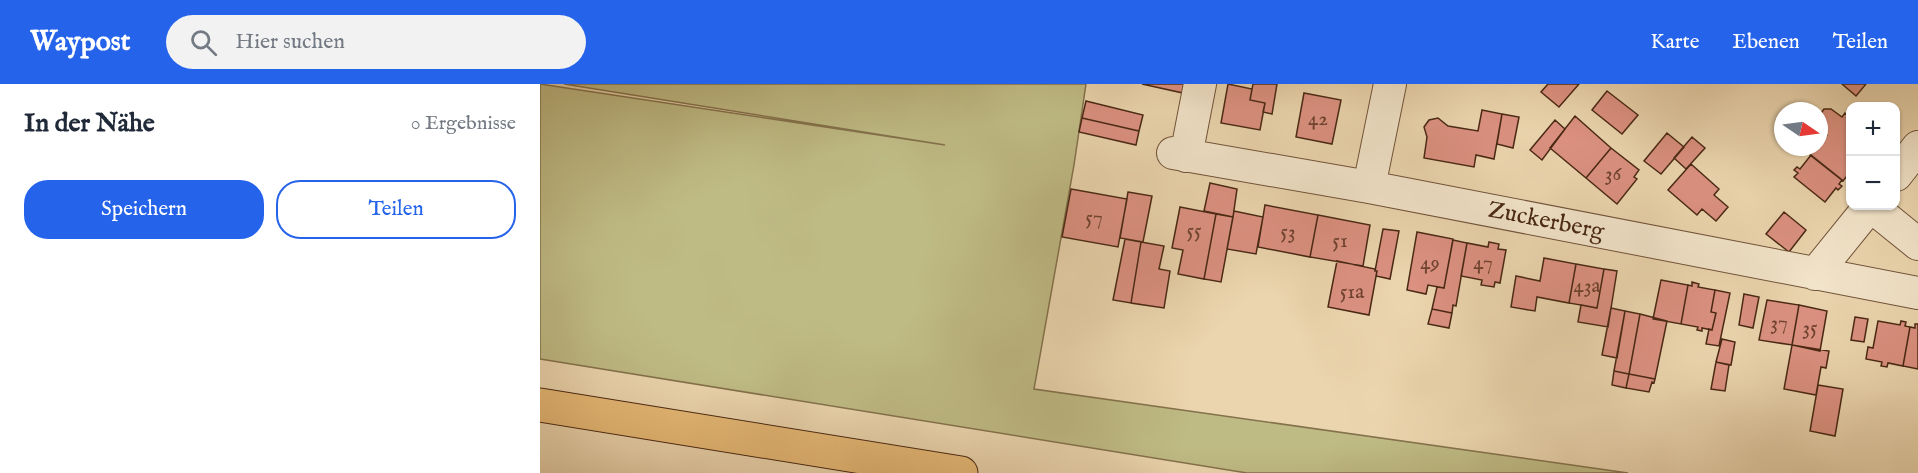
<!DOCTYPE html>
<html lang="de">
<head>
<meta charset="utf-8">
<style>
  body { margin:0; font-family:"IM FELL English",serif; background:#f2f2f3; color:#1f2937 }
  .controls { position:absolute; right:18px; top:18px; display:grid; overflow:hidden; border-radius:12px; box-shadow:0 2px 4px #0004 }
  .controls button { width:54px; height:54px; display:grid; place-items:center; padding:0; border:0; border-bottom:2px solid #e0e1e3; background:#fff; color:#1f2937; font:30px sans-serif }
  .compass { position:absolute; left:1234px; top:18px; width:54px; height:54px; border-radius:50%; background:#fff; box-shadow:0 2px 4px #0004; rotate:103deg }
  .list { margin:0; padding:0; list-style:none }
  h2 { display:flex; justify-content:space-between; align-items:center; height:78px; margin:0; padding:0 24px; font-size:26px }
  h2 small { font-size:20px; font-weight:400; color:#747a83 }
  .actions { display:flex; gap:12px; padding:18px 24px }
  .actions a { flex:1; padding:14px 0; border:2px solid #2563eb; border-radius:24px; text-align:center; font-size:21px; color:#2563eb }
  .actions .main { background:#2563eb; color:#fff }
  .icon { flex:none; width:33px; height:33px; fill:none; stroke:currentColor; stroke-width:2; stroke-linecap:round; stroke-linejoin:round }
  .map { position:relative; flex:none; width:1378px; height:389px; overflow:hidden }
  header { display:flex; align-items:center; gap:36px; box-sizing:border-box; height:84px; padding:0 30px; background:#2563eb; color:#fff }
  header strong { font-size:28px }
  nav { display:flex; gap:33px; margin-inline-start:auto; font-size:21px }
  .search { width:420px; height:54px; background:#f2f2f3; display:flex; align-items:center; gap:15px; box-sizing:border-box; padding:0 21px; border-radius:33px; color:#747a83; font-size:22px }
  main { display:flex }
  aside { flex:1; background:#fff }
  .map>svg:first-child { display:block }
  .green { fill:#bfbb85; stroke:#84724c; stroke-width:1.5 }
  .building { fill:#dc9181; stroke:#492814; stroke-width:1.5 }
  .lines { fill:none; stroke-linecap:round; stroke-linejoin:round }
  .minor-casing { stroke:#72533a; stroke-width:34 }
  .highway-casing { stroke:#492814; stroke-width:35 }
  .minor { stroke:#f2e4ca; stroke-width:32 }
  .highway { stroke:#e6ba77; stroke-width:33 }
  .labels { text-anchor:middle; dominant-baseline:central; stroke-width:4.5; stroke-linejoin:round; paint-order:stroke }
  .number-label { font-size:21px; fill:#6e422f }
  .street-label { font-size:24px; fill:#492814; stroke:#f2e4ca }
</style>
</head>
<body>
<header>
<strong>Waypost</strong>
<div class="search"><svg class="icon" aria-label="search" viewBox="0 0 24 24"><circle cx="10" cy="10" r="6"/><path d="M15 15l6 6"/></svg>Hier suchen</div>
<nav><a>Karte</a><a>Ebenen</a><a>Teilen</a></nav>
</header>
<main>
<aside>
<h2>In der Nähe<small>0 Ergebnisse</small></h2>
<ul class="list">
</ul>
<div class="actions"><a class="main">Speichern</a><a>Teilen</a></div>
</aside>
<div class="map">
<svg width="1378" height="389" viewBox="0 0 1378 389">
  <rect width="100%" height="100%" fill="#ebd5ae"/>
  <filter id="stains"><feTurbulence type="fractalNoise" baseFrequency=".00333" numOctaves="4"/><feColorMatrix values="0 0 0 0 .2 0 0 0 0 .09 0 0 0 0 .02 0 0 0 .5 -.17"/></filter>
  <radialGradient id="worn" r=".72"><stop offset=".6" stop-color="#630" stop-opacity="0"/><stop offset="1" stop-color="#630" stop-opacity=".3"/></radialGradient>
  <path class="green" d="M0 0 405 61 24 0H546L534 81 494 305 1088 389H707L0 275Z"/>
  <path class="building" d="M602 0H645L643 9Z
    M688 0 712 5 710 16 725 19 720 46 681 39Z
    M713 0H737L732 30 723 28 725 19 710 16Z
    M1008 0H1039L1019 23 1001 8Z
    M1302 0H1326L1316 12Z
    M1067 7 1098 31 1082 50 1052 26Z
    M764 9 801 16 792 60 756 53Z
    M546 17 603 31 599 47 542 34Z
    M1284 25H1291L1302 33 1305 29 1310 33V88L1303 97 1270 71 1277 63H1279V60L1287 51 1279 44V32Z
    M942 26 962 30 954 75 936 71 934 83 884 74 887 53 884 43 889 36 898 34 908 42 938 47Z
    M962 30 979 33 973 64 957 60Z
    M1035 32 1071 64 1046 94 1010 64Z
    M542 34 599 47 596 61 539 48Z
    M1015 36 1025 45 1002 76 990 66Z
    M1127 49 1144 63 1121 90 1104 77Z
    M1152 53 1165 64 1146 85 1134 74Z
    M1071 64 1099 86 1094 93 1097 95 1077 120 1046 94Z
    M1271 71 1302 96 1299 100 1302 102 1298 106 1296 104 1285 118 1254 93 1258 89 1254 86 1257 83 1260 85Z
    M1151 80 1179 105 1174 111 1188 123 1176 137 1162 125 1157 131 1128 106Z
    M670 99 697 105 693 133 664 127Z
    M531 105 587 115 578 163 522 153Z
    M588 108 612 112 603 158 580 154Z
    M725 121 778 131 770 173 718 163Z
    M640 123 676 130 664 195 638 190 643 166 632 164Z
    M694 127 723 133 716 170 687 165Z
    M1244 128 1266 146 1249 168 1226 150Z
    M676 130 693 133 681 198 664 195Z
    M778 131 830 141 823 182 770 173Z
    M843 145 859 147 850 195 836 192 837 187H835Z
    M877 148 913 155 904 204 888 201 886 210 867 206Z
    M585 155 601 158 591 219 573 216Z
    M913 156 927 159 916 222 913 221 912 229 892 225 897 203 904 204Z
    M601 158 624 162 619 185 630 187 624 224 591 219Z
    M949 158 959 160 958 165 966 166 960 199 955 198 954 203 941 201 942 196 921 192 927 159 948 163Z
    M1004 174 1036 180 1029 219 997 213 995 227 971 223 976 192 1000 197Z
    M797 177 835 185V187H837L829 231 788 223Z
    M1036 180 1064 185 1057 224 1029 219Z
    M1064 185 1077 187 1068 243 1038 238 1041 221 1057 224Z
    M1121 196 1148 201 1141 240 1113 235Z
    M1152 198 1159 200 1158 203 1175 206 1171 228 1176 229 1172 246 1162 244V247L1157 246 1158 243 1141 240 1148 201 1152 202Z
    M1175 206 1190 209 1179 262 1166 260 1169 245 1172 246 1176 229 1171 228Z
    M1204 210 1219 213 1213 244 1199 241Z
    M1227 216 1259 221 1252 261 1219 256Z
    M1259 221 1287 227 1280 267 1252 261Z
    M1071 224 1085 227 1077 274 1062 271Z
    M892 225 912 229 909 244 888 240Z
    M1085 227 1100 230 1089 290 1074 287Z
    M1100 230 1127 237 1115 295 1089 290Z
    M1315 233 1328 235 1324 258 1311 256Z
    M1338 237 1360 241 1361 237 1366 238 1365 242 1370 243 1363 282 1348 279 1347 283 1341 282 1342 278 1326 275 1328 263 1333 264Z
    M1375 240H1378V285L1363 282 1370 243 1375 244Z
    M1182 255 1195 258 1191 281 1176 278Z
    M1252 261 1289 267 1286 284 1281 283 1276 311 1244 305Z
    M1176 278 1189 281 1185 307 1171 305Z
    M1074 287 1089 290 1086 304 1072 301Z
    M1089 290 1115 295 1114 299 1112 298 1109 308 1086 304Z
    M1278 301 1303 305 1295 352 1270 347Z"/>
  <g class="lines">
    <defs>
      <path id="minor" d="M633 69 829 103 1378 209
        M646 72 660 0
        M1356 91 1378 63
        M829 103 850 0
        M1331 122 1378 160
        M1275 190 1330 122"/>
      <path id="highway" d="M0 321 421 389"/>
    </defs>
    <use href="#minor" class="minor-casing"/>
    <use href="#highway" class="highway-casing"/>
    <use href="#minor" class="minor"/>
    <use href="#highway" class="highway"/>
  </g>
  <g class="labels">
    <g class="number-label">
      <text x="778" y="35">42</text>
      <text x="1073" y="90">36</text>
      <text x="554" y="134">57</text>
      <text x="654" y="147">55</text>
      <text x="748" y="148">53</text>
      <text x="800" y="157">51</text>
      <text x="890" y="179">49</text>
      <text x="943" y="179">47</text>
      <text x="1047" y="202">43a</text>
      <text x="812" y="208">51a</text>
      <text x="1239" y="239">37</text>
      <text x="1270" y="244">35</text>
    </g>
    <g class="street-label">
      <text transform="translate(1006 137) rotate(11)">Zuckerberg</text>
    </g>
  </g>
  <rect width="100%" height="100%" filter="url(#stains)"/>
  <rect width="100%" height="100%" fill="url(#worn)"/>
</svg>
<div class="controls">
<button>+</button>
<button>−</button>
</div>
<svg class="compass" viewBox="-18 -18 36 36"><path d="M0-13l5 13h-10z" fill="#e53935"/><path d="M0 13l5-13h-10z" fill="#747a83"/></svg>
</div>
</main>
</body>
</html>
